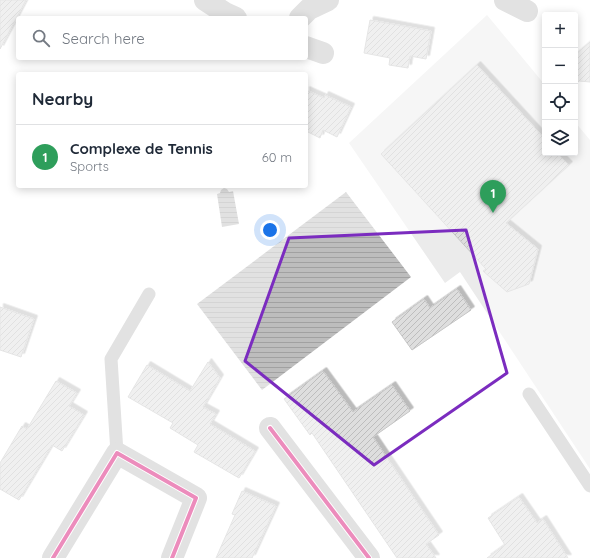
<!DOCTYPE html>
<html lang="en">
<head>
<meta charset="utf-8">
<style>
  body { margin:0; font-family:Quicksand,sans-serif; background:#f2f2f3; color:#1f2937 }
  .controls { position:absolute; right:12px; top:12px; display:grid; overflow:hidden; border-radius:4px; box-shadow:0 2px 10px #0003 }
  .controls button { width:36px; height:36px; display:grid; place-items:center; padding:0; border:0; border-bottom:1px solid #e0e1e3; background:#fff; color:#1f2937; font:20px sans-serif }
  .you { position:absolute; left:270px; top:230px; width:14px; height:14px; margin:-10px; border:3px solid #fff; border-radius:50%; background:#1a73e8; box-shadow:0 0 0 6px #1a73e833 }
  .badge { display:grid; place-items:center; width:26px; height:26px; border-radius:50%; background:#595959; color:#fff; font-size:13px; font-weight:700 }
  .pin { position:absolute; translate:-50% -33px; filter:drop-shadow(0 1px 2px #0008) }
  .pin::after { content:''; position:absolute; top:21px; width:14px; height:12px; background:inherit; clip-path:polygon(0 0,100% 0,50% 100%) }
  .list { margin:0; padding:0; list-style:none }
  h2 { display:flex; justify-content:space-between; align-items:center; height:52px; margin:0; padding:0 16px; font-size:17px }
  h2 small { font-size:13px; font-weight:400; color:#747a83 }
  .list li { display:grid; grid-template-columns:26px 1fr auto; gap:12px; align-items:center; box-sizing:border-box; height:64px; padding:0 16px; border-top:1px solid #e0e1e3 }
  .list b { display:block; font-size:15px; white-space:nowrap }
  .list p { margin:0; font-size:13px; white-space:nowrap; color:#747a83 }
  .list em { font-size:13px; font-style:normal; color:#747a83 }
  .icon { flex:none; width:22px; height:22px; fill:none; stroke:currentColor; stroke-width:2; stroke-linecap:round; stroke-linejoin:round }
  .map { position:relative; flex:none; width:590px; height:558px; overflow:hidden }
  .search { position:absolute; background:#fff; box-shadow:0 2px 10px #0003; left:16px; top:16px; width:292px; height:44px; display:flex; align-items:center; gap:10px; box-sizing:border-box; padding:0 14px; border-radius:4px; color:#747a83; font-size:15px }
  .panel { position:absolute; background:#fff; box-shadow:0 2px 10px #0003; left:16px; top:72px; width:292px; height:116px; border-radius:4px }
  .map>svg:first-child { display:block }
  .green { fill:#ebebeb }
  .water { fill:url(#water-rules) }
  .building { fill:url(#building-hatch); stroke:#c6c6c6; filter:url(#shadow) }
  .lines { fill:none; stroke-linecap:round; stroke-linejoin:round }
  .lane { stroke:#bebebe; stroke-width:13 }
  .street { stroke:#bebebe; stroke-width:22 }
  .cycleway-casing { stroke:#fff; stroke-width:6 }
  .cycleway { stroke:#d6006c; stroke-width:4 }
  .marked { fill:none; stroke:#7b2cbf; stroke-width:3; stroke-linejoin:round }
</style>
</head>
<body>
<div class="map">
<svg width="590" height="558" viewBox="0 0 590 558">
  <defs>
    <pattern id="water-rules" width="6" height="5" patternUnits="userSpaceOnUse"><rect width="6" height="5" fill="#bdbdbd"/><path d="M0 2.5h6" fill="none" stroke="#a1a1a1"/></pattern>
    <pattern id="building-hatch" width="6" height="6" patternUnits="userSpaceOnUse"><rect width="6" height="6" fill="#dedede"/><path d="M-1 1l2-2M0 6l6-6M5 7l2-2" fill="none" stroke="#bdbdbd"/></pattern>
    <filter id="shadow"><feDropShadow dx="3.5" dy="-3.5" stdDeviation="0" flood-color="#0004"/></filter>
  </defs>
  <rect width="100%" height="100%" fill="#fff"/>
  <path class="green" d="M487 15 545 85V153H575V122L590 140V469L460 272 445 283 349 143Z"/>
  <path class="water" d="M224 188 227 189 229 192 233 191 239 224 222 227 217 194 220 193 221 190Z
    M346 192 411 277 262 390 197 304Z"/>
  <path class="building" d="M0 0H26L0 49Z
    M370 20 431 31 426 59 410 56 408 68 389 65 390 58 364 53Z
    M590 42V82L579 81 575 84V55Z
    M477 65 545 139V153H557L569 165 506 223 538 249 529 284 507 292 483 271 486 269 381 154Z
    M306 90 324 98 325 95 351 107 337 137 323 130 320 138 306 131Z
    M457 289 471 310 412 350 392 322 424 299 430 308Z
    M0 307 34 319 21 357 0 350Z
    M208 362 220 378 203 407 216 414 210 424 255 451 239 478 194 452 198 445 170 428 173 423 128 397 147 365 190 391Z
    M323 371 353 412 392 385 410 411 373 437 439 535 426 544 436 558H397L312 433 310 435 284 399Z
    M56 381 77 393 69 406 84 415 62 451 52 445 19 500 0 489V463L22 426 27 429Z
    M242 491 276 506 252 558H216L235 515 232 514Z
    M519 497 537 523 543 519 568 558H487L505 545 488 518Z"/>
  <g class="lines">
    <path class="lane" d="M529 394 590 486
      M117 453 111 359 149 294"/>
    <path class="street" d="M205 0 225 13 236 18
      M505 0 527 11
      M300 18 309 9 328 0
      M306 47 323 53
      M270 428 369 558
      M53 558 117 453 196 498 172 558"/>
    <defs>
      <path id="cycleway" d="M270 428 369 558
        M53 558 117 453 196 498 172 558"/>
    </defs>
    <use href="#cycleway" class="cycleway-casing"/>
    <use href="#cycleway" class="cycleway"/>
  </g>
  <path d="M0 0H590V558H0ZM466 230 507 373 374 465 245 361 289 238Z" fill="#fff" fill-opacity=".55" fill-rule="evenodd"/>
  <path class="marked" d="M466 230 507 373 374 465 245 361 289 238Z"/>
</svg>
<div class="controls">
<button>+</button>
<button>−</button>
<button><svg class="icon" aria-label="locate" viewBox="0 0 24 24"><circle cx="12" cy="12" r="6"/><path d="M12 2v4M12 18v4M2 12h4M18 12h4"/></svg></button>
<button><svg class="icon" aria-label="layers" viewBox="0 0 24 24"><path d="M12 4l9 5-9 5-9-5zM3 14l9 5 9-5"/></svg></button>
</div>
<div class="you"></div>
<div class="pin badge" style="left:493px;top:213px;background:#2e9e5b">1</div>
<div class="search"><svg class="icon" aria-label="search" viewBox="0 0 24 24"><circle cx="10" cy="10" r="6"/><path d="M15 15l6 6"/></svg>Search here</div>
<section class="panel">
<h2>Nearby<small></small></h2>
<ul class="list">
<li><span class="badge" style="background:#2e9e5b">1</span><div><b>Complexe de Tennis</b><p>Sports</p></div><em>60 m</em></li>
</ul>
</section>
</div>
</body>
</html>
